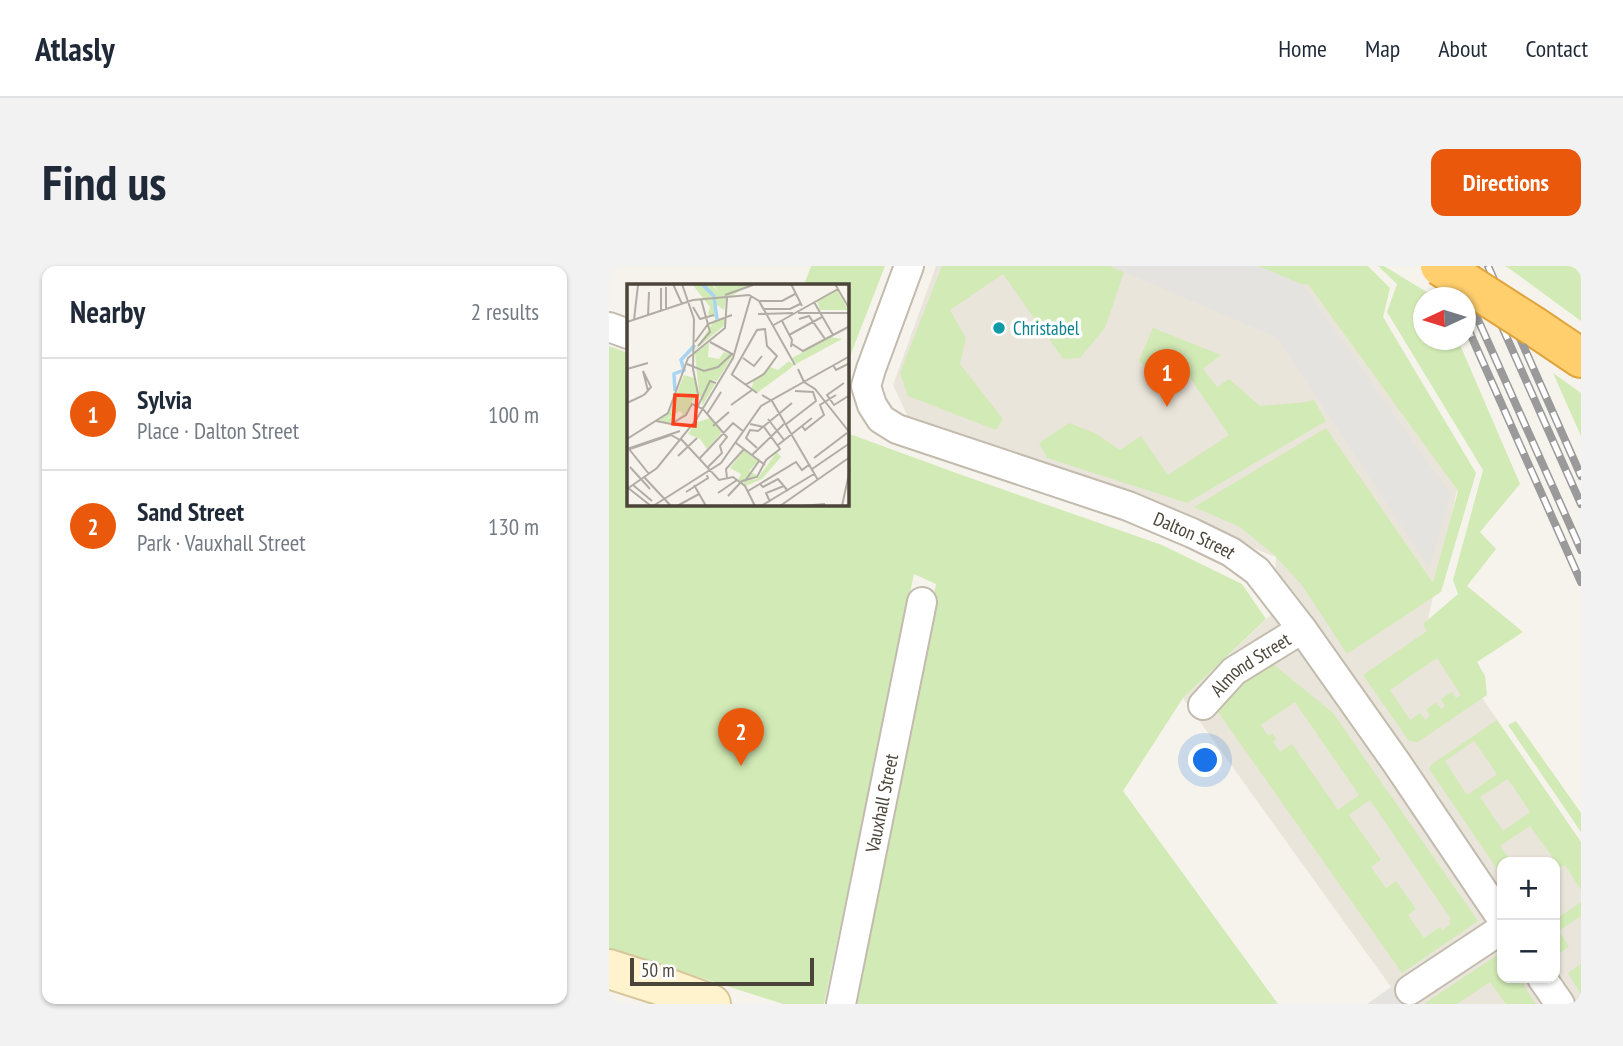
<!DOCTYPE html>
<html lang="en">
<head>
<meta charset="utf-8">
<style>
  body { margin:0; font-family:"PT Sans Narrow",sans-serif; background:#f2f2f3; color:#1f2937 }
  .controls { position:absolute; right:21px; bottom:21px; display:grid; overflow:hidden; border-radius:14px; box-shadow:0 2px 5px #0004 }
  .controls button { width:63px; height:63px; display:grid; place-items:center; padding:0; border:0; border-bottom:2px solid #e0e1e3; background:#fff; color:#1f2937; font:35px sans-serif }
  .compass { position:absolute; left:804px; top:21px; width:63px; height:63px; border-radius:50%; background:#fff; box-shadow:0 2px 5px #0004; rotate:266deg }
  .scale { position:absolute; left:21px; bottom:18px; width:184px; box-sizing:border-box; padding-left:7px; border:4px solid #4b4439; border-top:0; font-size:19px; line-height:24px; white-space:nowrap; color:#4b4439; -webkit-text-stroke:5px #fff; paint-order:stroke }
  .you { position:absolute; left:597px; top:495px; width:24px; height:24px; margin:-18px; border:5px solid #fff; border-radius:50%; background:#1a73e8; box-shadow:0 0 0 10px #1a73e833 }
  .badge { display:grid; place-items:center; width:46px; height:46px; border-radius:50%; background:#ea580c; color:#fff; font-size:23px; font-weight:700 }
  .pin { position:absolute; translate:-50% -58px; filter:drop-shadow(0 2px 4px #0008) }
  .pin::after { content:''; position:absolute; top:37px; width:24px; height:21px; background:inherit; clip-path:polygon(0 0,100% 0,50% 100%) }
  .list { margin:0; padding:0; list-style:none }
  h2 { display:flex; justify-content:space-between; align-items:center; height:91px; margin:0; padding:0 28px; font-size:30px }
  h2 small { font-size:23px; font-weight:400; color:#747a83 }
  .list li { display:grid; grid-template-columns:46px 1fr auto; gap:21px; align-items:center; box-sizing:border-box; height:112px; padding:0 28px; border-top:2px solid #e0e1e3 }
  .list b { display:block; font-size:26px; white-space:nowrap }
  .list p { margin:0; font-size:23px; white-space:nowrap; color:#747a83 }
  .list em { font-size:23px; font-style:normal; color:#747a83 }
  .map { position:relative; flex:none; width:972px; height:738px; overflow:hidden; border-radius:14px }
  header { display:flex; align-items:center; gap:42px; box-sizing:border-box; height:98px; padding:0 35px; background:#fff; border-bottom:2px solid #e0e1e3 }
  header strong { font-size:33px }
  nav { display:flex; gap:38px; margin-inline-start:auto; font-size:24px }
  .intro { display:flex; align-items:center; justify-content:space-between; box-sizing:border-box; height:168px; padding:0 42px }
  h1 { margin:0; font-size:49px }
  .button { padding:18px 32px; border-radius:14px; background:#ea580c; color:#fff; font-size:24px; font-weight:700 }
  main { display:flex; gap:42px; padding:0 42px }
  aside { flex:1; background:#fff; border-radius:14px; box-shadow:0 2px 5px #0004 }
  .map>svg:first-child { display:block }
  .residential { fill:#eae5da; fill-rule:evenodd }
  .green { fill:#d2eab5; fill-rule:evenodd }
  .parking { fill:#e5e3e0 }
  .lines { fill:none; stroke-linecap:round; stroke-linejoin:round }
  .street-casing { stroke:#c2bbae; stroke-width:32 }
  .secondary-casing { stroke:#d6c79b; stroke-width:42 }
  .highway-casing { stroke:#e0a43c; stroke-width:42 }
  .street { stroke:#fff; stroke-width:28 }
  .secondary { stroke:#fff3cd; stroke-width:38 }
  .highway { stroke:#ffcf6e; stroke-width:38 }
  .rail-casing { stroke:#9a9a9a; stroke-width:8 }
  .rail { stroke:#fff; stroke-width:5; stroke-dasharray:16; stroke-linecap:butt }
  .highway-bridge-casing { stroke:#e0a43c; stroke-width:42; stroke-linecap:butt }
  .highway-bridge { stroke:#ffcf6e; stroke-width:38 }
  .culture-dot { fill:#0f9aa8; stroke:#fff; stroke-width:2.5 }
  .labels { text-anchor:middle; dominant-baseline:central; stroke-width:7; stroke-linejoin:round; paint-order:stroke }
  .culture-label { font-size:19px; fill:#0d838f; stroke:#fff; text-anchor:start }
  .street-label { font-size:19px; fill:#4b4439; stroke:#fff }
  .inset-river { fill:none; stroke:#a9d4f2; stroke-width:3.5 }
  .inset-road { fill:none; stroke:#b2ada4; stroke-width:2 }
  .view { fill:#fc3f1d; fill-opacity:0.15; stroke:#fc3f1d; stroke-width:3.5 }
  .inset-edge { fill:none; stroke:#4b4439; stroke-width:3.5 }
</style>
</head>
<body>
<header>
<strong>Atlasly</strong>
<nav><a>Home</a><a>Map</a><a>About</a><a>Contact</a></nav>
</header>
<div class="intro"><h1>Find us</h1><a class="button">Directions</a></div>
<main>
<aside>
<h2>Nearby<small>2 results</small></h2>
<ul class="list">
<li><span class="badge">1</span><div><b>Sylvia</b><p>Place · Dalton Street</p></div><em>100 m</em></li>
<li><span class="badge">2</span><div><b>Sand Street</b><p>Park · Vauxhall Street</p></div><em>130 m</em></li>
</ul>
</aside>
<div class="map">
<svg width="972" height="738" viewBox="0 0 972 738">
  <rect width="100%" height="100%" fill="#f6f3ec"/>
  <path class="residential" d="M327 0H701L848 224 819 353 972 576V738H758L782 721 574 432 664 347 667 291 494 221 300 153 284 119ZM893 596H946V712H893Z"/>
  <path class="green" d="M202 0H276L238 98V19H195Z
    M333 0H501L515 6 496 62 471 92 454 93 394 8 341 44 357 72 351 98 394 153 387 164 299 130 291 107Z
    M649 0H759L781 22 774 51 867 207 832 326 738 388 692 318 664 288 631 261 585 241 717 162 824 317 849 225 699 18 694 19Z
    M769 0H775L826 31 814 32V74H849L911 218 871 266 887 283 858 320 914 366 868 396 876 410 878 429 809 476 800 475 754 409 818 365 814 358 849 328 844 314 874 204 778 46 788 18ZM828 392 852 429 847 432 843 426 832 433 836 440 832 443 827 436 817 444 821 450 816 454 811 447 801 454 781 424Z
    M896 0H972V55L901 3Z
    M544 62 612 89 594 103 608 121 620 113 651 140 697 136 705 134 717 155 578 237 438 192 430 177 460 157 486 167 511 184 532 170 559 209 620 169 564 87 539 105 530 94Z
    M0 80 19 87V238H238V167L350 208 553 279 633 318 657 353 574 432 514 525 669 738H240L327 318 305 308 215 738H174L0 682Z
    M944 107 972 127V170Z
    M664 398 724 447 869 655 793 707 609 446 631 418ZM686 436 750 529 729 544 683 478 671 486 664 476 667 473 663 467 659 470 652 459ZM761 534 842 653 840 655 842 658 834 664 831 661 815 672 799 649 807 643 787 615 777 622 762 601 772 594 740 549Z
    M888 454 972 576V624L956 599 946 605V596H939L944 592 921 560 891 580 903 596H893V610L820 503 823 498ZM865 475 888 508 858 529 836 495ZM899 513 921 546 894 565 871 531Z
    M907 455 972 547V566L899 459Z
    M972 636V650L950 665 960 681 947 689 946 687V645L950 651Z
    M893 686V712H910L927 738H897L881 716 848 738H817L816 737Z
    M972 698V728L959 707Z"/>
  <path class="parking" d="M501 0H649L694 19 842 229 820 302 668 72Z
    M790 716 806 734 805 738H758Z"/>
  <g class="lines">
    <defs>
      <g id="street">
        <path id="s1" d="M300 0 262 103 257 120 263 139 272 153 288 163 519 240 583 267 622 286 648 305 693 363 787 496 893 653"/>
        <path d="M0 61 19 68"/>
        <path id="s2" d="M594 439 625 405 693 363"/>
        <path d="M933 712 951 738"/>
        <path d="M801 724 893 663"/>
        <path id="s3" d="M232 738 313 336"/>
      </g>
      <path id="secondary" d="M0 703 50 719 102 738"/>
      <path id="highway" d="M926 61 972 92"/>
    </defs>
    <use href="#street" class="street-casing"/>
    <use href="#secondary" class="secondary-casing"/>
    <use href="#highway" class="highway-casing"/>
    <use href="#street" class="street"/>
    <use href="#secondary" class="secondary"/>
    <use href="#highway" class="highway"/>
    <defs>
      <path id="rail" d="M832 0 846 32
        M845 0 972 284
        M866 0 972 238
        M879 0 972 210
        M856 56 972 316"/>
    </defs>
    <use href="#rail" class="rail-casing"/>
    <use href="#rail" class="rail"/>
    <defs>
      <path id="highway-bridge" d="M831 0 926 61"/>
    </defs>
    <use href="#highway-bridge" class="highway-bridge-casing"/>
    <use href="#highway-bridge" class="highway-bridge"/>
  </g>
  <circle class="culture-dot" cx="390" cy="62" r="7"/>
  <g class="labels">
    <g class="culture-label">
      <text x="404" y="62">Christabel</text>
    </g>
    <g class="street-label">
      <text stroke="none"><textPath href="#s1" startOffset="499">Dalton Street</textPath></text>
      <text stroke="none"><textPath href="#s2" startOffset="63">Almond Street</textPath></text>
      <text stroke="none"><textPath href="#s3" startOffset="205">Vauxhall Street</textPath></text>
    </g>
  </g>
  <g transform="translate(18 18)">
    <rect width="222" height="222" fill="#f6f3ec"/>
    <path d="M65 0H84L92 8 86 0H125L99 15 97 26 90 21V37L98 34 99 40 68 66 89 34 81 30 83 23ZM210 6 221 26H193L190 17ZM204 53 215 55 169 80 165 74ZM82 59 81 73 92 75 97 68 106 71 90 97 85 96 88 100 75 122V114L69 110 59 131 48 137 56 130 53 127 38 136 45 133 44 140 31 137 42 129 57 91 67 94 72 110 68 69ZM162 77 167 81 160 87 130 109 125 105 126 97 143 83 151 86ZM83 134 95 148 80 165 73 155 61 150 68 139ZM117 166 131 177 122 187 131 192 117 197 130 195 150 168 154 173 135 195 119 202 111 196 114 190 103 184Z" fill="#d2eab5"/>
    <path class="inset-river" d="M75 0 87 12 90 35M48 107 47 90 57 86 54 76 68 61"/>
    <path class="inset-road" d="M46 0 55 20M55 0 67 35 66 85 71 110M164 0 175 22M208 0 223 26M39 3V25M34 4V27M98 11 126 1M132 17H155L168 10M187 18 206 51M66 23 73 35 87 31M136 25H163L173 20M171 29H223M131 30 166 29M21 32 22 8M172 35 182 32 198 55M7 36 11 1M155 37 165 56 164 63M0 38 66 16 122 11 132 17 168 81M145 42 211 5M162 51 195 33M68 58 81 40 105 31M83 58 107 71M165 60 176 67 223 42M71 62 83 48 74 15M116 74 127 82 135 72M60 80 77 87 91 83 105 70M206 81 209 86 223 79M0 85 21 79M171 85 177 98 188 105 223 149M104 90 130 109M105 90 130 46 138 45 140 62 150 72 137 90 118 101M217 99 200 111 207 121 223 111M135 111 145 117 191 196M0 119 15 112 18 110 24 103 16 87 21 107M104 121 125 106M71 122 83 97 89 99M80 130 94 108M141 135 157 156M29 137 44 140 59 131 65 120 76 125 100 153 93 162 95 169 81 183M158 141 189 117 186 108 168 107M86 142 102 128M175 142 178 146 197 131 193 121 209 111M0 155 41 129 61 74 98 44 100 14M54 155 92 196 106 193 118 202 128 222M109 159 138 181M151 161 185 134M130 164 119 154 123 146 131 147 165 119M0 165 53 147M2 165 22 190M3 165 44 151 53 156M125 171 157 140M51 172 70 154M73 174 106 139 117 148M187 174 220 149M3 183 23 205M185 185 223 159M17 193 44 222M100 194 99 185 117 165M118 197 132 177M133 200 136 203 151 195 161 207M6 201 25 217M67 201 79 222M0 203 24 222M0 205 30 184 69 136 106 74 124 12M121 207 169 178 175 186 183 180M59 208 81 194 80 191M91 209 110 196M101 212 115 197 130 193 139 176 153 165 137 143 123 140M143 218 139 209 157 202M26 222 94 179 134 122 223 72M50 222 72 210M134 222 187 190M153 222 223 173M175 222 198 220M215 222 223 185"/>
    <path class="view" d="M48 111 70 112 68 142 46 140Z"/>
    <rect width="222" height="222" class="inset-edge"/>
  </g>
</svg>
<div class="controls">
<button>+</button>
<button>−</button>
</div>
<svg class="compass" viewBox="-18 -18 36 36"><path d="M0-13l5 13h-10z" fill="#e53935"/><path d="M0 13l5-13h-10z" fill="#747a83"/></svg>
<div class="scale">50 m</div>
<div class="you"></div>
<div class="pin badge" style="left:558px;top:141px">1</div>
<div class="pin badge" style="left:132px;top:500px">2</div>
</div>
</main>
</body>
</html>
